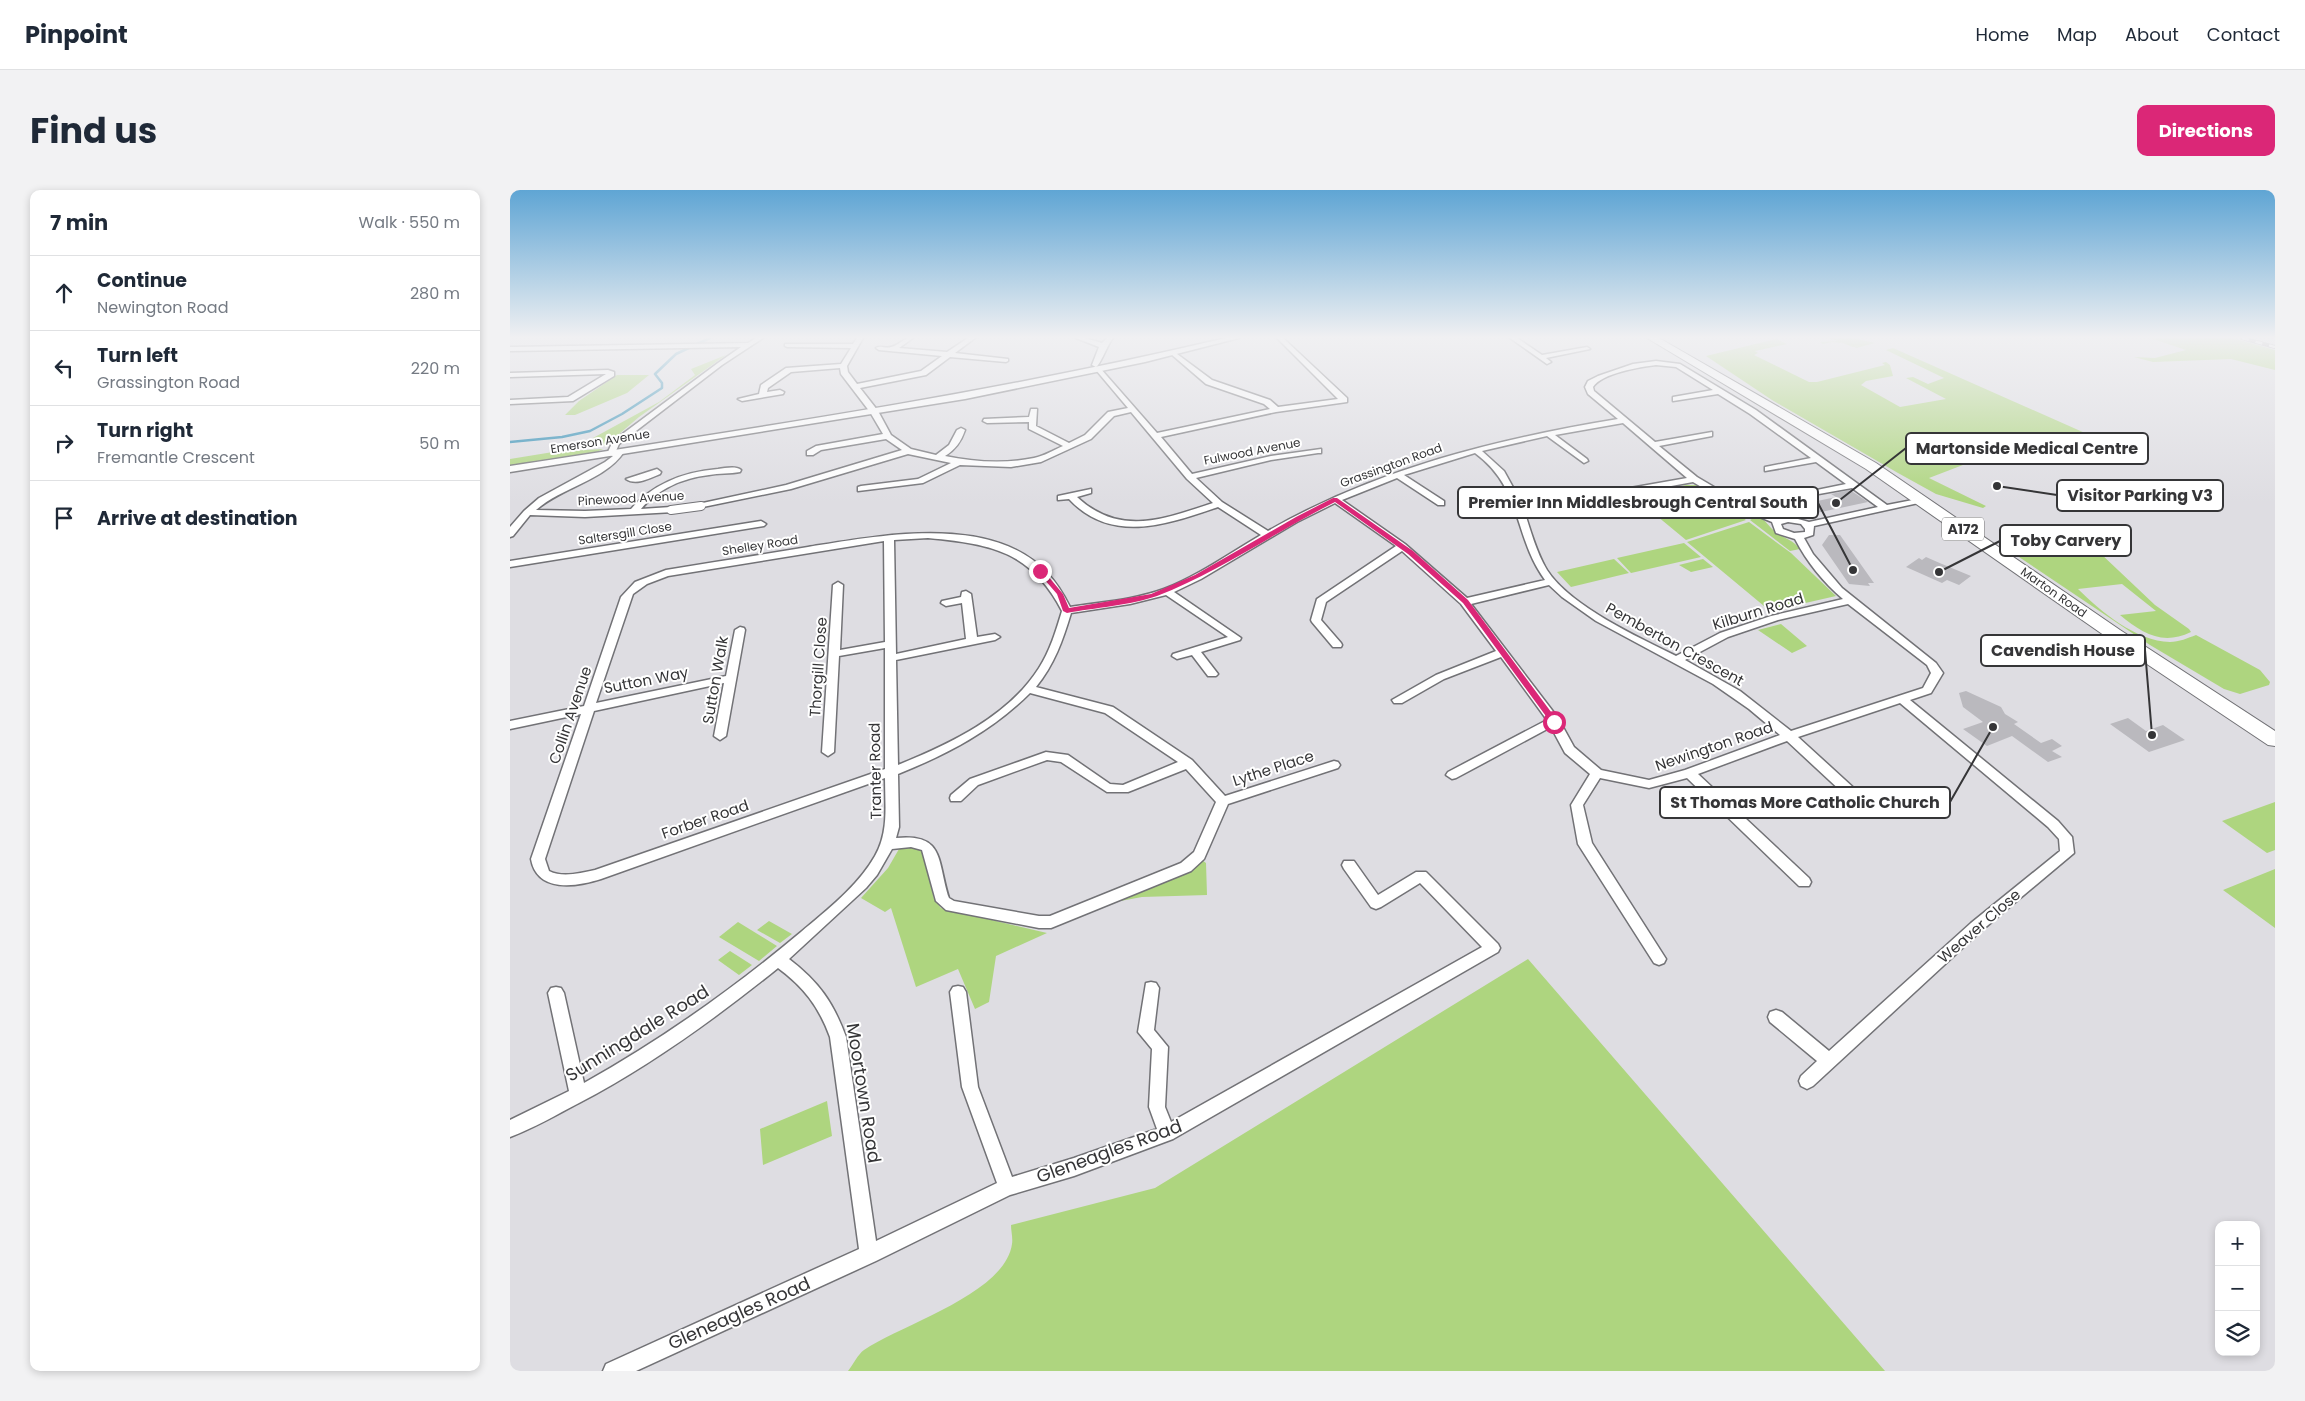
<!DOCTYPE html>
<html lang="en">
<head>
<meta charset="utf-8">
<style>
  body { margin:0; font-family:Poppins,sans-serif; background:#f2f2f3; color:#1f2937 }
  .controls { position:absolute; right:15px; bottom:15px; display:grid; overflow:hidden; border-radius:10px; box-shadow:0 2px 8px #0003 }
  .controls button { width:45px; height:45px; display:grid; place-items:center; padding:0; border:0; border-bottom:1px solid #e0e1e3; background:#fff; color:#1f2937; font:25px sans-serif }
  .stop { position:absolute; width:15px; height:15px; margin:-11px; border:4px solid #db2777; border-radius:50%; background:#fff }
  .stop.end { background:#db2777; border-color:#fff; box-shadow:0 1px 5px #0008 }
  .list { margin:0; padding:0; list-style:none }
  h2 { display:flex; justify-content:space-between; align-items:center; height:65px; margin:0; padding:0 20px; font-size:21px }
  h2 small { font-size:16px; font-weight:400; color:#747a83 }
  .list li { display:grid; grid-template-columns:32px 1fr auto; gap:15px; align-items:center; box-sizing:border-box; height:75px; padding:0 20px; border-top:1px solid #e0e1e3 }
  .list b { display:block; font-size:19px; white-space:nowrap }
  .list p { margin:0; font-size:16px; white-space:nowrap; color:#747a83 }
  .list em { font-size:16px; font-style:normal; color:#747a83 }
  .icon { flex:none; width:28px; height:28px; fill:none; stroke:currentColor; stroke-width:2; stroke-linecap:round; stroke-linejoin:round }
  .map { position:relative; flex:none; width:1765px; height:1181px; overflow:hidden; border-radius:10px }
  header { display:flex; align-items:center; gap:30px; box-sizing:border-box; height:70px; padding:0 25px; background:#fff; border-bottom:1px solid #e0e1e3 }
  header strong { font-size:24px }
  nav { display:flex; gap:28px; margin-inline-start:auto; font-size:18px }
  .intro { display:flex; align-items:center; justify-content:space-between; box-sizing:border-box; height:120px; padding:0 30px }
  h1 { margin:0; font-size:35px }
  .button { padding:12px 22px; border-radius:10px; background:#db2777; color:#fff; font-size:18px; font-weight:700 }
  main { display:flex; gap:30px; padding:0 30px }
  aside { flex:1; background:#fff; border-radius:10px; box-shadow:0 2px 8px #0003 }
  .map>svg:first-child { display:block }
  .green { fill:#aed57f }
  .lines { fill:none; stroke-linecap:round; stroke-linejoin:round }
  .stream { stroke:#338fb5; stroke-width:2.5 }
  .building { fill:#bab9be }
  .pedestrian-casing { stroke:#727276; stroke-width:10 }
  .minor-casing { stroke:#727276; stroke-width:3 }
  .tertiary-casing { stroke:#727276; stroke-width:3 }
  .primary-casing { stroke:#727276; stroke-width:2 }
  .pedestrian { stroke:#fff; stroke-width:8 }
  .minor { fill:#fff; fill-rule:evenodd }
  .tertiary { fill:#fff; fill-rule:evenodd }
  .primary { fill:#fff; fill-rule:evenodd }
  .rail-casing { stroke:#717073; stroke-width:4 }
  .rail { stroke:#fff; stroke-width:2.5; stroke-dasharray:7; stroke-linecap:butt }
  .route { fill:#db2777 }
  .labels { text-anchor:middle; dominant-baseline:central; stroke-width:4; stroke-linejoin:round; paint-order:stroke }
  .far-street-label { font-size:12px; fill:#353537; stroke:#fff }
  .shield { fill:#fff; stroke:#727273; stroke-width:1 }
  .shield-label { font-size:14px; font-weight:bold; fill:#353537 }
  .street-label { font-size:15px; fill:#353537; stroke:#fff }
  .near-street-label { font-size:18px; fill:#353537; stroke:#fff }
  .leader { fill:none; stroke:#353537; stroke-width:2 }
  .callout-dot { fill:#353537; stroke:#fff; stroke-width:2 }
  .callout { fill:#fff; stroke:#353537; stroke-width:2 }
  .callout-label { font-size:16px; text-anchor:middle; font-weight:bold; fill:#353537 }
</style>
</head>
<body>
<header>
<strong>Pinpoint</strong>
<nav><a>Home</a><a>Map</a><a>About</a><a>Contact</a></nav>
</header>
<div class="intro"><h1>Find us</h1><a class="button">Directions</a></div>
<main>
<aside>
<h2>7 min<small>Walk · 550 m</small></h2>
<ul class="list">
<li><svg class="icon" aria-label="ahead" viewBox="0 0 24 24"><path d="M12 20V5M6 11l6-6 6 6"/></svg><div><b>Continue</b><p>Newington Road</p></div><em>280 m</em></li>
<li><svg class="icon" aria-label="left" viewBox="0 0 24 24"><path d="M17 20v-9H6M10 6l-5 5 5 5"/></svg><div><b>Turn left</b><p>Grassington Road</p></div><em>220 m</em></li>
<li><svg class="icon" aria-label="right" viewBox="0 0 24 24"><path d="M7 20v-9h11M14 6l5 5-5 5"/></svg><div><b>Turn right</b><p>Fremantle Crescent</p></div><em>50 m</em></li>
<li><svg class="icon" aria-label="arrive" viewBox="0 0 24 24"><path d="M6 21V4h12l-3 4 3 4H6"/></svg><div><b>Arrive at destination</b></div></li>
</ul>
</aside>
<div class="map">
<svg width="1765" height="1181" viewBox="0 0 1765 1181">
  <rect width="100%" height="100%" fill="#dedde2"/>
  <path class="green" d="M1318 148H1343L1365 153 1346 158 1345 157 1349 156 1343 157 1328 151 1332 153 1322 152 1313 154 1310 152 1328 151Z
    M1640 148H1722L1765 160V180L1721 169 1643 172 1624 167 1645 168 1676 160Z
    M1266 149 1277 154 1245 161 1248 163 1244 165 1299 192H1307L1375 175 1372 173 1376 172 1380 175 1383 186 1356 191 1351 195 1390 217 1436 209 1396 188 1403 187 1418 194 1434 188 1376 160 1383 158 1584 247 1479 265 1419 288 1476 316 1473 318 1426 304 1388 283 1262 210 1196 166Z
    M216 165 129 227 95 256 83 248 149 212 185 185 181 179Z
    M107 185H139L117 203 65 225H55L69 211Z
    M93 259 82 264 0 277V269L43 262Z
    M1176 295H1186L1236 330 1176 350 1124 307Z
    M1247 326C1257 330 1258 337 1266 342 1275 349 1282 349 1290 359L1280 361 1240 330Z
    M1239 332 1281 363 1326 406 1260 421 1177 352Z
    M1174 353 1191 367 1121 383 1107 368Z
    M1530 358H1574L1590 363 1645 415 1679 439 1681 442C1652 456 1632 443 1610 425L1646 421 1612 394 1568 399C1591 422 1626 451 1660 452 1669 452 1678 448 1686 445L1750 480 1760 492 1759 495 1730 504 1714 499 1640 455 1506 365Z
    M1104 369 1119 383 1061 397 1047 382Z
    M1193 369 1203 377 1181 382 1169 375Z
    M1271 434 1297 456 1282 463 1248 440Z
    M1765 612V660L1757 663 1712 631Z
    M402 657 411 659 413 662 424 709 431 718 537 743 486 766 479 812 465 819 448 779 406 797 381 718 375 722 351 708 378 678 389 659Z
    M692 670 696 673 697 705 632 707 605 712 679 680Z
    M1765 679V738L1713 700Z
    M259 731 282 744 270 753 247 740Z
    M228 732 267 756 249 771 209 747Z
    M220 761 242 775 229 785 208 770Z
    M1018 769 1375 1181H338C343 1175 348 1164 354 1160 392 1134 495 1104 502 1054 503 1048 501 1041 501 1035L645 998Z
    M317 911 322 946 253 975 250 939Z"/>
  <g class="lines">
    <path class="stream" d="M0 252 52 247 80 241 112 224 152 198V193L145 184 166 164 200 148"/>
  </g>
  <path class="building" d="M1340 300 1358 312 1297 325 1284 316 1326 307 1321 304Z
    M1319 345H1330L1364 393H1358L1360 396 1339 394 1312 355Z
    M1416 367 1432 374 1461 386 1449 395 1437 390 1432 393 1396 377 1409 368 1412 370Z
    M1456 501 1491 517 1495 524 1508 532 1504 534 1531 553 1542 549 1552 556 1542 561 1552 567 1538 572 1502 546 1477 556 1453 539 1473 532 1453 517 1449 503Z
    M1618 528 1636 541 1653 535 1675 550 1639 562 1600 534Z"/>
  <g class="lines">
    <defs>
      <path id="pedestrian" d="M161 320 191 316"/>
      <path id="minor" d="M246 148H253L212 175 109 254 106 261 110 260 114 262C94 291 52 297 26 320L75 321 121 319C144 293 174 282 208 279 216 278 226 276 231 280L230 282C220 284 209 283 199 285 173 288 148 299 131 319L161 317 164 318V322L75 327 20 325 3 346 0 347V337L14 321 29 308 95 272 103 266 97 264 103 251 208 173 231 157 0 161V157L238 153Z
        M347 148H353L337 176 338 182 347 194 411 181 432 166 369 160 366 158C371 155 375 159 381 157 390 155 393 147 403 148L389 158 437 162 458 148H465L445 163 498 169V171L496 172 440 167 416 185 350 198 368 221 381 245 401 259 426 265 439 255 447 240 451 238 455 240C451 252 445 260 435 266 463 272 496 274 524 268 534 266 544 260 553 256L519 239V232L477 233 473 231 474 229 519 227 521 219H527L526 236 559 253 575 245 598 222 618 218 586 180 590 178 647 243 760 219 754 214 696 194 661 164V162L663 161 702 190 760 210 768 217 828 209 767 148H773L837 208V212L766 222 651 247 682 284 761 266 811 259V263H808L761 270 686 288 712 312 758 341C866 279 986 249 1108 229L1078 204 1075 197 1078 191 1088 186 1123 174 1146 171 1170 174 1246 220 1377 315 1413 308V312L1304 336 1303 345 1294 348 1303 364 1332 398 1426 473 1433 483 1421 503 1400 510 1548 631 1562 647 1564 663 1471 741 1303 896 1297 899 1291 896 1289 891 1291 886 1307 871 1260 832 1258 827 1260 822 1266 820 1272 822 1319 861 1461 733 1550 661 1549 649 1538 637 1390 513 1288 547 1357 610 1358 613 1357 616H1347L1277 551 1188 584 1299 688 1301 692 1299 696H1289L1177 588 1139 598 1090 588 1073 615 1082 653 1156 769 1154 773 1149 775 1144 773 1068 654 1061 615 1080 584 1055 563 1041 537 946 588 942 589 936 585 938 582 1037 530 991 467 934 489 892 513H884L882 510 926 485 986 461 951 414 892 361 816 412 811 430 831 453 832 455 831 457H823L802 432 801 430 807 409 886 356 825 313 787 332 691 389 664 402 731 448 730 450 691 462 708 484 706 486H698L682 465 667 469 662 466 663 464 718 447 656 405 620 414 561 423C553 450 544 475 526 497L603 517 682 570 715 606 824 571 828 572 830 575 828 578 718 614 694 669 681 681 541 738H529L436 720 426 711 412 660 401 657 382 659 367 685 356 698 279 769C309 792 323 812 336 847L366 1051 487 993 452 897 440 802 443 797 448 796 453 797 456 802 468 897 502 987 564 968 647 939 639 917 642 859 628 842 636 793 641 792 646 793 649 798 644 840 658 857 655 917 661 932 972 757 910 693 871 717 866 719 861 717 834 679 832 675 834 671H844L868 705 906 682H916L988 754 990 758 988 762 663 949 564 986 500 1005 366 1071 126 1181H93L96 1174 349 1059 320 847C309 817 294 797 268 778 206 828 140 876 69 913 46 925 24 938 0 947V930L59 901 38 803 41 798 46 797 51 798 54 803 74 893C151 850 223 799 291 742 317 720 348 696 365 666 379 642 375 615 375 588L91 689C66 697 27 703 21 669L71 524 0 539V531L74 516 111 407 125 392 156 380C203 372 251 365 298 357 367 346 483 323 537 383 547 393 554 405 560 417 591 412 624 410 654 399 688 386 720 363 751 345L708 317C658 334 602 355 559 309L548 310V306L581 299V303L567 307C610 347 654 329 703 313L677 289 621 222 604 226 581 249 531 272 501 277 450 275 413 293 348 301V297L351 296 408 289 441 273 398 264 281 299 188 318V314L276 295 392 260 376 249 311 260 303 265H297V261L306 256 373 244 360 222 331 184 330 178 281 182 258 198 257 202 270 200 274 202 273 204 232 211 228 209 249 204 251 195 276 178 331 174 341 158 277 157 275 156V154H343ZM1146 175 1166 177 1203 200 1163 207V211L1208 204 1240 224 1301 268 1255 277V281L1306 272 1336 294 1292 303V307L1342 298 1368 317 1299 332 1277 326 1270 329 1231 313 1187 287 1149 256 1202 246V242L1145 252 1084 201 1083 197C1092 183 1130 177 1146 175ZM1113 233 1177 288 1069 307 1010 310 994 281 972 261 1037 246 1074 273 1078 271 1077 269 1045 245ZM965 263C1013 298 1003 346 1035 390L957 408 895 354 832 310 887 288 928 315H934V311L894 285ZM1183 292 1225 317 1262 332 1266 343 1285 349C1297 372 1313 392 1333 409L1261 426 1210 443 1166 466C1128 447 1060 416 1037 380 1025 360 1020 337 1012 315L1069 313ZM1278 332 1291 334 1295 339V342L1284 343 1273 339 1271 334ZM418 348C481 354 521 361 552 421 546 441 540 461 529 478 498 527 439 554 388 575L386 470 485 450 490 447 485 444 467 447 461 404 456 401 452 402 451 407 432 411 431 413 436 416 452 413 456 449 386 464 384 350ZM374 351 375 452 330 460 333 395 328 392 323 395 312 562 318 566 324 562 329 466 375 458V579L85 680C70 683 53 688 39 681L35 669 84 521 214 493 204 546 210 550 216 546 235 440 234 438 230 437 225 440 216 486 86 513 123 404 137 394 158 386ZM1039 395 1052 407 1086 431 1203 494 1239 519 1270 545 1175 580 1139 590 1091 580 1064 557 1048 528 961 414ZM1338 414 1417 475 1421 483 1413 498 1281 541 1230 501 1175 470 1218 447 1268 430ZM520 503 595 523 668 572 613 595 600 594 558 565 536 562 460 589 441 605 440 608 441 611H451L468 595 537 570 551 572 597 602H618L676 579 706 612 684 662 671 673 540 726H529L444 711 439 708C427 671 435 643 386 648L389 637 388 584C438 564 482 541 520 503Z
        M566 148H575L592 153 597 148H603C597 155 591 174 586 177L582 175 589 157Z
        M1000 148H1007L1032 165 1077 157 1080 159 1036 168 1041 172 1037 174Z
        M98 180 104 182V186L63 211 0 214V210L58 207 96 184 0 187V183Z
        M147 279 151 282 150 284C140 288 126 296 116 289Z
        M251 331 256 334 254 336 0 377V371Z"/>
      <path id="tertiary" d="M716 148H729L635 172 455 209 0 282V276C240 239 480 204 716 148Z"/>
      <path id="primary" d="M1137 148H1149L1366 273 1610 440 1765 541V556L1758 555 1598 448 1356 279Z"/>
    </defs>
    <use href="#pedestrian" class="pedestrian-casing"/>
    <use href="#minor" class="minor-casing"/>
    <use href="#tertiary" class="tertiary-casing"/>
    <use href="#primary" class="primary-casing"/>
    <use href="#pedestrian" class="pedestrian"/>
    <use href="#minor" class="minor"/>
    <use href="#tertiary" class="tertiary"/>
    <use href="#primary" class="primary"/>
    <defs>
      <path id="rail" d="M1732 148 1765 157"/>
    </defs>
    <use href="#rail" class="rail-casing"/>
    <use href="#rail" class="rail"/>
  </g>
  <linearGradient id="sky" x2="0" y2="1"><stop stop-color="#5fa5d4"/><stop offset="0.47" stop-color="#f0f0f2"/><stop offset="1" stop-color="#f0f0f2" stop-opacity="0"/></linearGradient>
  <rect width="1765" height="313" fill="url(#sky)"/>
  <path class="route" d="M823 308H827L903 361 958 410 1047 530V533H1041L953 413 898 364 825 312C765 342 709 382 647 406 622 415 583 418 557 423L553 421 547 404 527 381 533 380 553 404 559 418 641 404 685 385 786 327Z"/>
  <g class="labels">
    <g class="far-street-label">
      <text transform="translate(90 251) rotate(-9)">Emerson Avenue</text>
      <text transform="translate(742 261) rotate(-11)">Fulwood Avenue</text>
      <text transform="translate(881 275) rotate(-20)">Grassington Road</text>
      <text transform="translate(121 308) rotate(-3)">Pinewood Avenue</text>
      <text transform="translate(115 343) rotate(-9)">Saltersgill Close</text>
      <text transform="translate(250 355) rotate(-9)">Shelley Road</text>
      <text transform="translate(1544 402) rotate(35)">Marton Road</text>
    </g>
    <rect class="shield" x="1432" y="327.5" width="42" height="23" rx="4"/>
    <g class="shield-label">
      <text x="1453" y="339">A172</text>
    </g>
    <g class="street-label">
      <text transform="translate(1248 421) rotate(-17)">Kilburn Road</text>
      <text transform="translate(1165 454) rotate(29)">Pemberton Crescent</text>
      <text transform="translate(308 477) rotate(-86)">Thorgill Close</text>
      <text transform="translate(136 490) rotate(-11)">Sutton Way</text>
      <text transform="translate(205 490) rotate(-80)">Sutton Walk</text>
      <text transform="translate(60 525) rotate(-71)">Collin Avenue</text>
      <text transform="translate(1204 556) rotate(-19)">Newington Road</text>
      <text transform="translate(763 578) rotate(-18)">Lythe Place</text>
      <text transform="translate(365 581) rotate(-91)">Tranter Road</text>
      <text transform="translate(195 629) rotate(-19)">Forber Road</text>
      <text transform="translate(1469 736) rotate(-41)">Weaver Close</text>
    </g>
    <g class="near-street-label">
      <text transform="translate(127 843) rotate(-32)">Sunningdale Road</text>
      <text transform="translate(354 903) rotate(81)">Moortown Road</text>
      <text transform="translate(599 961) rotate(-20)">Gleneagles Road</text>
      <text transform="translate(229 1123) rotate(-24)">Gleneagles Road</text>
    </g>
  </g>
  <path class="leader" d="M1326 313L1396 258M1487 296L1547 305M1343 380L1308 313M1429 382L1490 351M1642 545L1635 460M1483 537L1440 612"/>
  <g class="callout-dot">
    <circle cx="1326" cy="313" r="5"/>
    <circle cx="1487" cy="296" r="5"/>
    <circle cx="1343" cy="380" r="5"/>
    <circle cx="1429" cy="382" r="5"/>
    <circle cx="1642" cy="545" r="5"/>
    <circle cx="1483" cy="537" r="5"/>
  </g>
  <g class="callout">
    <rect x="1396" y="243" width="242" height="31" rx="5"/>
    <rect x="1547" y="290" width="166" height="31" rx="5"/>
    <rect x="948" y="297" width="360" height="31" rx="5"/>
    <rect x="1490" y="335" width="131" height="31" rx="5"/>
    <rect x="1471" y="445" width="164" height="31" rx="5"/>
    <rect x="1150" y="597" width="290" height="31" rx="5"/>
  </g>
  <g class="callout-label">
    <text x="1517" y="264">Martonside Medical Centre</text>
    <text x="1630" y="311">Visitor Parking V3</text>
    <text x="1128" y="318">Premier Inn Middlesbrough Central South</text>
    <text x="1556" y="356">Toby Carvery</text>
    <text x="1553" y="466">Cavendish House</text>
    <text x="1295" y="618">St Thomas More Catholic Church</text>
  </g>
</svg>
<div class="controls">
<button>+</button>
<button>−</button>
<button><svg class="icon" aria-label="layers" viewBox="0 0 24 24"><path d="M12 4l9 5-9 5-9-5zM3 14l9 5 9-5"/></svg></button>
</div>
<div class="stop" style="left:1044px;top:532px"></div>
<div class="stop end" style="left:530px;top:381px"></div>
</div>
</main>
</body>
</html>
